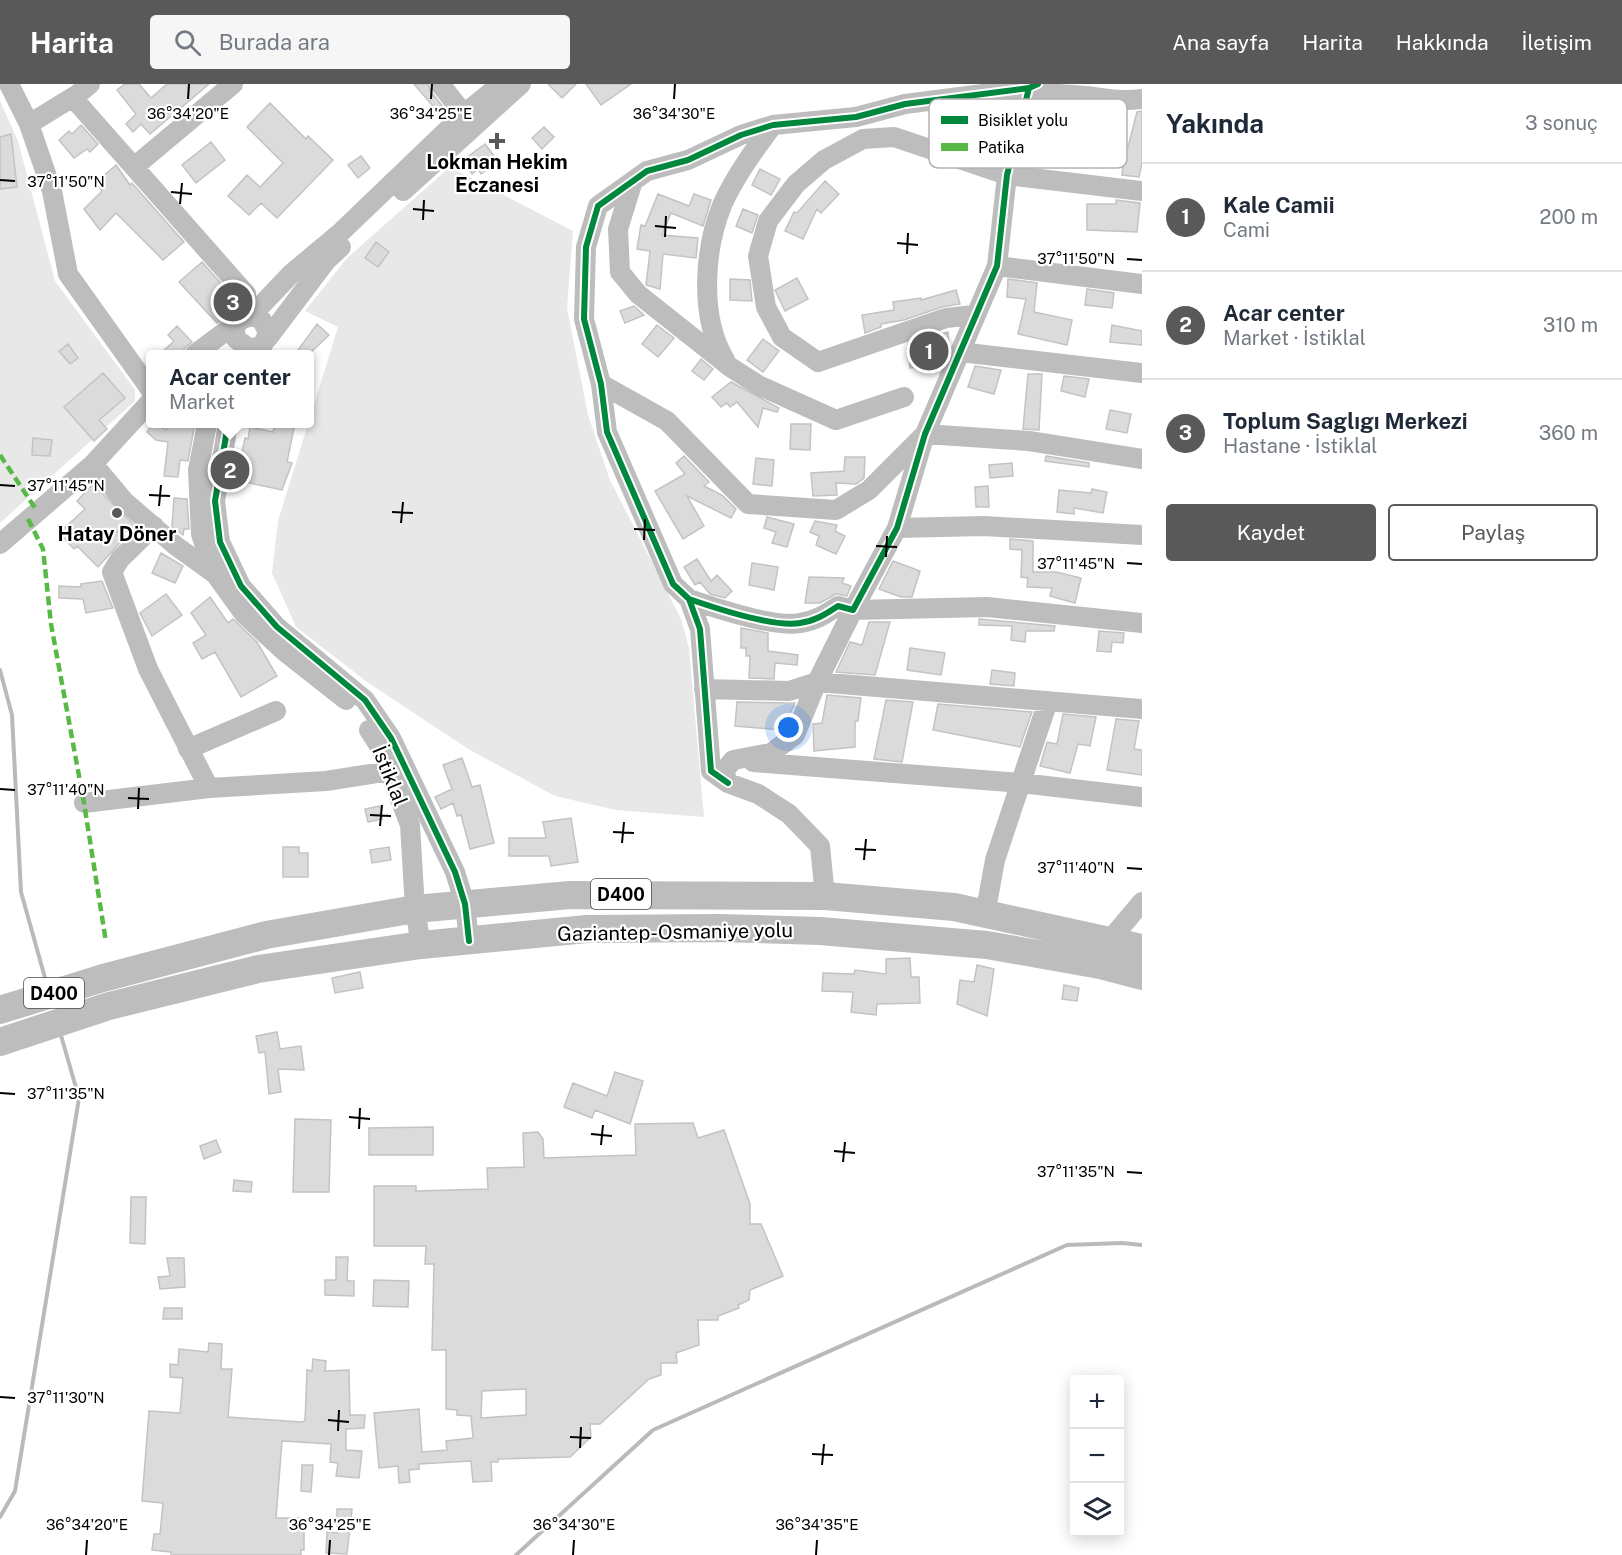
<!DOCTYPE html>
<html lang="tr">
<head>
<meta charset="utf-8">
<style>
  body { margin:0; font-family:"Public Sans",sans-serif; background:#f6f6f7; color:#1f2937 }
  .controls { position:absolute; right:18px; bottom:18px; display:grid; overflow:hidden; border-radius:6px; box-shadow:0 3px 15px #0003 }
  .controls button { width:54px; height:54px; display:grid; place-items:center; padding:0; border:0; border-bottom:2px solid #e0e1e3; background:#fff; color:#1f2937; font:30px sans-serif }
  .you { position:absolute; left:789px; top:644px; width:21px; height:21px; margin:-15px; border:4px solid #fff; border-radius:50%; background:#1a73e8; box-shadow:0 0 0 9px #1a73e833 }
  .badge { display:grid; place-items:center; width:39px; height:39px; border-radius:50%; background:#595959; color:#fff; font-size:20px; font-weight:700 }
  .pin { position:absolute; translate:-50% -50%; border:3px solid #fff; box-shadow:0 2px 6px #0006 }
  .popup { position:absolute; left:146px; top:266px; width:168px; height:78px; box-sizing:border-box; display:grid; place-content:center; border-radius:6px; background:#fff; filter:drop-shadow(0 2px 4px #0005); font-size:20px; white-space:nowrap; color:#747a83 }
  .popup b { font-size:22px; color:#1f2937 }
  .popup::after { content:''; position:absolute; left:50%; top:100%; margin-left:-12px; border:12px solid transparent; border-top-color:#fff }
  .list { margin:0; padding:0; list-style:none }
  h2 { display:flex; justify-content:space-between; align-items:center; height:78px; margin:0; padding:0 24px; font-size:26px }
  h2 small { font-size:20px; font-weight:400; color:#747a83 }
  .list li { display:grid; grid-template-columns:39px 1fr auto; gap:18px; align-items:center; box-sizing:border-box; height:108px; padding:0 24px; border-top:2px solid #e0e1e3 }
  .list b { display:block; font-size:22px; white-space:nowrap }
  .list p { margin:0; font-size:20px; white-space:nowrap; color:#747a83 }
  .list em { font-size:20px; font-style:normal; color:#747a83 }
  .actions { display:flex; gap:12px; padding:18px 24px }
  .actions a { flex:1; padding:14px 0; border:2px solid #595959; border-radius:6px; text-align:center; font-size:21px; color:#595959 }
  .actions .main { background:#595959; color:#fff }
  .icon { flex:none; width:33px; height:33px; fill:none; stroke:currentColor; stroke-width:2; stroke-linecap:round; stroke-linejoin:round }
  .map { position:relative; flex:none; width:1142px; height:1471px; overflow:hidden }
  header { display:flex; align-items:center; gap:36px; box-sizing:border-box; height:84px; padding:0 30px; background:#595959; color:#fff }
  header strong { font-size:28px }
  nav { display:flex; gap:33px; margin-inline-start:auto; font-size:21px }
  .search { width:420px; height:54px; background:#f6f6f7; display:flex; align-items:center; gap:15px; box-sizing:border-box; padding:0 21px; border-radius:6px; color:#747a83; font-size:22px }
  main { display:flex }
  aside { flex:1; background:#fff }
  .map>svg:first-child { display:block }
  .green { fill:#e8e8e8 }
  .lines { fill:none; stroke-linecap:round; stroke-linejoin:round }
  .stream { stroke:#bababa; stroke-width:4 }
  .building { fill:#dbdbdb; stroke:#c3c3c3; stroke-width:1.5; fill-rule:evenodd }
  .minor { stroke:#bdbdbd; stroke-width:20 }
  .highway { stroke:#bdbdbd; stroke-width:28 }
  .quiet { stroke:#58b947; stroke-width:4.5; stroke-dasharray:9 4.5; stroke-linecap:butt }
  .cycleway-casing { stroke:#fff; stroke-width:10 }
  .cycleway { stroke:#00873e; stroke-width:6 }
  .ticks { fill:none; stroke:#000; stroke-width:2 }
  .poi-dot { fill:#595959; stroke:#fff; stroke-width:2 }
  .labels { text-anchor:middle; dominant-baseline:central; stroke-width:4.5; stroke-linejoin:round; paint-order:stroke }
  .shield { fill:#fff; stroke:#4c4c4c; stroke-width:1.5 }
  .shield-label { font-size:18px; font-weight:bold; fill:#000 }
  .poi-label { font-size:20px; font-weight:bold; fill:#000; stroke:#fff }
  .street-label { font-size:20px; fill:#000; stroke:#fff }
  .key { fill:#fff; stroke:#b2b2b2; stroke-width:1.5 }
  .key-label { font-size:16px; fill:#000 }
  .ticks-label { font-size:15px; text-anchor:middle; fill:#000; stroke:#fff; stroke-width:4.5; stroke-linejoin:round; paint-order:stroke }
</style>
</head>
<body>
<header>
<strong>Harita</strong>
<div class="search"><svg class="icon" aria-label="search" viewBox="0 0 24 24"><circle cx="10" cy="10" r="6"/><path d="M15 15l6 6"/></svg>Burada ara</div>
<nav><a>Ana sayfa</a><a>Harita</a><a>Hakkında</a><a>İletişim</a></nav>
</header>
<main>
<div class="map">
<svg width="1142" height="1471" viewBox="0 0 1142 1471">
  <rect width="100%" height="100%" fill="#fff"/>
  <path class="green" d="M0 17 18 57 55 197 135 306V317L0 439Z
    M450 83 573 147 567 224 588 331 610 396 681 535 689 564 704 733 616 726 555 712 470 666 367 598 296 543 272 489 278 437 338 243 305 227 347 174Z"/>
  <g class="lines">
    <path class="stream" d="M0 586 12 631 21 808 47 901
      M0 1433 15 1407 79 1014 60 948
      M516 1471 653 1346 1067 1161 1122 1159 1142 1161"/>
  </g>
  <path class="building" d="M125 0H139L151 14 167 0H209L150 50 141 40 133 48 126 40 136 30 117 6Z
    M414 0H428L431 8 448 29 443 34Z
    M548 0H576L562 14Z
    M586 0H631L601 21Z
    M270 19 306 55 308 52 333 76 277 134 261 119 249 131 228 112 247 91 260 103 283 79 247 43Z
    M1104 27 1122 29 1121 44 1103 42Z
    M1142 27V79L1139 93 1122 91 1123 82 1092 79 1094 64 1127 67 1137 28Z
    M950 35 987 49 988 45 1006 48 999 75 963 62 967 53 947 45Z
    M1069 35 1071 56 1033 60V39Z
    M81 41 98 60 90 68 87 65 74 74 59 56 69 47 72 50Z
    M544 43 554 53 542 65 532 54Z
    M11 50 17 103 0 105V53Z
    M211 58 225 76 196 99 182 81Z
    M485 60 498 77 481 90 478 85 472 90 462 77Z
    M361 72 370 84 358 94 348 81Z
    M116 81 130 101 132 99 184 158 163 176 116 129 100 146 84 125 102 107 96 98Z
    M760 85 780 95 771 111 752 101Z
    M825 97 839 110 821 129 817 125 803 155 785 147 794 128 797 129Z
    M658 110 689 122 694 110 711 116 703 142 671 129 662 151 698 154 696 174 663 170 660 205 646 201 650 167 637 165 641 141 645 142Z
    M1116 116 1140 119 1137 148 1087 146V120H1116Z
    M743 125 758 131 752 149 736 142Z
    M376 158 389 168 378 183 365 174Z
    M202 178 234 214 233 227 217 239 179 198Z
    M797 194 808 215 785 227 775 206Z
    M730 195 750 196 752 217 730 216Z
    M1008 195 1037 199 1034 228 1072 236 1067 261 1018 250 1026 215 1007 213Z
    M1087 205 1114 209 1112 224 1085 221Z
    M956 206 960 220 942 223 904 236 881 240V243L865 249 862 231 894 226 893 218 921 214V216Z
    M634 222 644 231 625 239 620 227Z
    M317 240 329 251 309 270H303L298 266Z
    M657 241 674 254 658 273 642 260Z
    M1112 241 1142 247V261L1110 258Z
    M177 242 192 258 184 265 183 270H160L174 257 168 251Z
    M948 248 949 263 942 281 910 284 908 260Z
    M763 255 779 267 763 288 747 276Z
    M68 260 78 274 70 280 59 267Z
    M701 275 713 285 704 296 692 287Z
    M975 282 1001 286 994 310 968 303Z
    M103 289 125 314 99 336 107 345 94 357 64 323Z
    M1028 290H1042L1039 346 1023 345Z
    M1064 292 1089 295 1085 313 1061 307Z
    M731 298 779 324 777 328 763 324 758 343 737 318 730 323 727 319 721 323 712 313Z
    M1110 326 1131 330 1127 349 1106 345Z
    M154 339 166 346 172 339H195L188 377 180 376 178 393 164 392 168 358 156 356 147 348Z
    M275 339H295L287 378 292 379 282 406 236 396 245 354 248 355 250 343 273 348Z
    M791 340H811L810 366 790 365Z
    M33 354 52 356 50 372 32 371Z
    M684 372 709 398 704 402 722 411 736 425 731 434 687 412 704 442 683 455 655 407 685 390 676 379Z
    M1046 372 1089 379V383L1045 377Z
    M845 373H865L864 394 856 400 836 399 837 411 813 412 811 389 844 387Z
    M756 374 774 376 772 402 753 400Z
    M1012 379 1013 392 990 394 989 381Z
    M93 400 136 443 130 448 115 447 126 452 98 483 77 462 74 465 59 449 85 425 77 417Z
    M988 402 989 423H976L975 403Z
    M1092 405 1107 408 1103 429 1074 424V430L1057 428 1059 406 1091 409Z
    M174 414 187 415 189 445H184L183 451 172 443Z
    M767 433 794 440 787 463 772 459 776 448 764 444Z
    M815 437 837 441 835 447 845 452 836 470 816 461 819 452 810 448Z
    M1010 455 1033 457V488H1056L1081 494 1075 519 1050 512 1052 504 1027 503 1028 494 1021 493 1022 466 1010 465Z
    M161 469 183 482 175 499 152 489Z
    M697 475 711 497 717 491 732 507 725 514 710 510 700 498 695 501 684 483Z
    M893 477 920 487 912 513H901L879 505Z
    M752 479 778 483 774 506 749 501Z
    M809 493 844 494 842 499 851 502 847 512 836 510 820 519H805Z
    M102 497 113 524 86 529 83 515 59 514V502L81 503V500Z
    M166 510 182 531 152 552 140 529Z
    M210 513 228 539 233 535 257 558 277 592 241 613 215 568 202 575 193 559 206 551 191 529Z
    M979 535 1055 542 1054 547H1026L1025 558 1011 556 1012 542 979 541Z
    M869 538H890L875 591 836 588 850 558 862 561Z
    M741 544 768 549V567L798 571 797 581 775 579 774 595 749 594 750 572H746V564H741Z
    M1099 547 1124 549 1123 559 1112 558 1111 568 1097 567Z
    M910 564 945 569 941 591 907 586Z
    M992 586 1015 589 1014 602 990 600Z
    M827 611 861 614 858 637H855V663L814 667 813 640 822 639Z
    M886 616 913 618 902 678 874 675Z
    M737 618 789 619H795L782 646 735 642Z
    M938 620 1032 628 1020 663 933 646Z
    M1063 630 1096 633 1090 662 1078 660 1070 689 1040 682 1047 658 1057 660Z
    M1116 635 1139 637 1134 665 1142 666V691L1107 686Z
    M462 674 472 703 480 701 494 759 470 765 461 731 457 732 453 719 441 725 435 713 452 705 443 681Z
    M380 722 382 735 368 738 365 725Z
    M571 734 578 778 551 782 549 772H509V754H546L543 738Z
    M283 763H299V769H308V793H283Z
    M389 763 391 776 372 779 370 766Z
    M910 874 911 893H919L920 919 877 920 876 931 851 928 853 908 822 907 823 889 854 890 855 886 886 890V875Z
    M977 881 994 885 987 932 957 920 960 896 974 898Z
    M360 888 363 904 335 909 332 894Z
    M1064 901 1079 904 1077 917 1062 915Z
    M277 948 280 965 301 962 304 986 278 985 281 1008 269 1010 265 968 259 969 256 952Z
    M615 988 643 997 630 1040 595 1026 592 1034 564 1023 573 999 607 1012Z
    M295 1035 331 1036 329 1108H293Z
    M693 1039 698 1054 724 1046 750 1120V1140H761L783 1192 750 1206 749 1216 738 1221 739 1224 718 1232V1236H698L699 1261 676 1269 677 1279H661V1291L649 1295 600 1340H590L591 1353 570 1373 498 1375V1378H491L492 1397 473 1398 471 1377 419 1380V1385L409 1386 410 1398 399 1399 398 1382 379 1384 374 1329 419 1325 422 1368 447 1366 446 1357 473 1354 471 1332 457 1331V1326L446 1325V1266H432L434 1180H425L426 1162H374V1102H416V1107L488 1105 487 1084 524 1083 523 1049 538 1048 543 1055 544 1074 636 1071 635 1040ZM526 1305V1331L481 1334 482 1307Z
    M433 1043V1071H369V1044Z
    M216 1056 221 1068 204 1075 200 1062Z
    M234 1096 252 1098 251 1108 233 1107Z
    M131 1113H146L145 1160 130 1159Z
    M336 1173H348L347 1197H354V1212L325 1211V1196H336Z
    M167 1174H184L185 1203 160 1205 158 1193 170 1192Z
    M374 1196 409 1197 408 1223 373 1222Z
    M164 1224H182V1235H163Z
    M209 1259 222 1260 221 1285H232L228 1333 301 1338 305 1337 307 1286 312 1287 313 1275 326 1277 325 1287 349 1286 350 1331H365L364 1344 346 1345V1366L362 1367 359 1394 336 1392 338 1379 330 1378 331 1360 282 1357 276 1434H304V1466H301V1471H171V1468L152 1466 154 1450H160L163 1419 142 1417 149 1327 180 1329 183 1294 170 1293V1280L178 1281 179 1265 208 1268Z
    M302 1381H313L311 1408 301 1407Z
    M337 1425H352L347 1470 326 1469 327 1448 337 1449Z"/>
  <g class="lines">
    <path class="minor" d="M9 0 29 40 52 107 68 190 150 305
      M440 0 472 40
      M1029 4C1047 11 1066 10 1085 12 1108 14 1118 18 1142 15
      M73 14 246 210 245 233
      M29 40 78 10 90 0
      M134 83 233 0
      M632 100 618 145 620 188 638 210 730 283 760 302 836 336 904 313
      M403 107 521 0
      M997 182 1142 200
      M974 231 946 234 818 278 782 253 766 223 758 172 768 137 796 100 824 76 863 55 894 53 1007 91 1142 107
      M251 232 261 235 268 248 263 261 250 265 236 255 235 243 240 236 251 232 292 189 340 149 464 30 501 0
      M268 254 326 177 341 163
      M960 268 1142 289
      M195 270 238 238
      M725 276C699 233 704 164 723 119 736 91 755 65 773 41
      M601 300 667 337 748 420 836 426 869 406 925 350 1029 357 1142 375
      M207 340 198 386 201 450 213 487 244 530 285 568 346 616
      M228 340 215 417 220 458 241 502 277 543 365 616 391 654 455 788 465 820 469 857
      M93 380 124 417 176 462 215 490
      M154 442 120 475 112 488 148 585 209 704 326 697 389 687
      M897 444 984 442 1142 451
      M0 460 93 380 150 318
      M689 515C715 524 774 544 800 539 815 537 826 530 838 522L853 526 897 444 925 350 997 182 1007 91 1029 4
      M704 605 789 607 817 598 1142 625
      M369 646 380 663 410 741 415 825 421 861
      M188 665 276 627
      M753 678 1021 699 1142 713
      M728 699 711 687 700 545 689 515 673 500 607 348 601 300 584 235 586 163 598 122 647 87 688 76 741 51 773 41 856 33 905 20 1029 4 1038 0
      M84 719 209 704
      M825 812 820 762 789 730 758 710 728 699 724 687 733 676 771 669 795 651 817 598 853 526 987 523 1142 539
      M985 831 995 776 1048 617
      M1110 856 1142 818"/>
    <path class="highway" d="M0 926 103 894 266 851 415 825 570 811 825 812 954 823 1142 864
      M0 958 109 922 258 885 421 861 587 845 719 844 820 847 987 861 1100 881 1142 892"/>
    <path class="quiet" d="M0 371 37 427
      M28 435 43 465 51 540 84 719 106 858"/>
    <defs>
      <path id="cycleway" d="M228 340 215 417 220 458 241 502 277 543 365 616 391 654 455 788 465 820 469 857
        M689 515C715 524 774 544 800 539 815 537 826 530 838 522L853 526 897 444 925 350 997 182 1007 91 1029 4
        M728 699 711 687 700 545 689 515 673 500 607 348 601 300 584 235 586 163 598 122 647 87 688 76 741 51 773 41 856 33 905 20 1029 4 1038 0"/>
    </defs>
    <use href="#cycleway" class="cycleway-casing"/>
    <use href="#cycleway" class="cycleway"/>
  </g>
  <path class="ticks" d="M188 15 189 0M431 15 432 0M674 15 675 0M0 96 15 97M171 108 192 110M180 120 182 99M413 125 434 127M423 136 424 116M655 142 676 144M665 153 666 132M897 159 918 161M907 170 908 149M1127 175 1142 176M0 401 15 402M149 411 170 412M159 422 161 401M392 428 413 429M401 439 403 418M634 445 655 446M644 456 645 435M876 462 897 463M886 473 887 452M1127 479 1142 480M0 705 15 706M128 714 149 715M138 725 139 704M370 731 391 732M380 742 382 721M613 748 634 749M622 759 624 738M855 765 876 766M864 776 866 755M1127 784 1142 785M0 1009 15 1010M349 1033 370 1035M359 1045 360 1024M591 1050 612 1052M601 1061 603 1041M834 1067 855 1069M843 1078 845 1058M1127 1088 1142 1089M0 1313 15 1314M328 1336 349 1338M338 1347 339 1326M570 1353 591 1354M580 1364 581 1343M812 1370 833 1371M822 1381 824 1360M86 1471 87 1456M329 1471 330 1456M573 1471 574 1456M816 1471 817 1456"/>
  <g class="poi-dot">
    <path d="M494 48h6v6h6v6h-6v6h-6v-6h-6v-6h6z"/>
    <circle cx="117" cy="429" r="6"/>
  </g>
  <g class="labels">
    <g class="shield">
      <rect x="591" y="795" width="60" height="30" rx="4.5"/>
      <rect x="24" y="894" width="60" height="30" rx="4.5"/>
    </g>
    <g class="shield-label">
      <text x="621" y="810">D400</text>
      <text x="54" y="909">D400</text>
    </g>
    <g class="poi-label">
      <text x="497" y="78">Lokman Hekim<tspan x="497" dy="23">Eczanesi</tspan></text>
      <text x="117" y="450">Hatay Döner</text>
    </g>
    <g class="street-label">
      <text transform="translate(390 692) rotate(68)">İstiklal</text>
      <text transform="translate(675 848) rotate(-1)">Gaziantep-Osmaniye yolu</text>
    </g>
  </g>
  <rect x="929" y="15" width="198" height="69" rx="9" class="key"/>
  <rect x="941" y="32" width="27" height="8" fill="#00873e"/>
  <rect x="941" y="59" width="27" height="8" fill="#58b947"/>
  <g class="key-label">
    <text x="978" y="42">Bisiklet yolu</text>
    <text x="978" y="69">Patika</text>
  </g>
  <g class="ticks-label">
    <text x="188" y="35">36°34'20"E</text>
    <text x="431" y="35">36°34'25"E</text>
    <text x="674" y="35">36°34'30"E</text>
    <text x="66" y="103">37°11'50"N</text>
    <text x="1076" y="180">37°11'50"N</text>
    <text x="66" y="407">37°11'45"N</text>
    <text x="1076" y="485">37°11'45"N</text>
    <text x="66" y="711">37°11'40"N</text>
    <text x="1076" y="789">37°11'40"N</text>
    <text x="66" y="1015">37°11'35"N</text>
    <text x="1076" y="1093">37°11'35"N</text>
    <text x="66" y="1319">37°11'30"N</text>
    <text x="87" y="1446">36°34'20"E</text>
    <text x="330" y="1446">36°34'25"E</text>
    <text x="574" y="1446">36°34'30"E</text>
    <text x="817" y="1446">36°34'35"E</text>
  </g>
</svg>
<div class="controls">
<button>+</button>
<button>−</button>
<button><svg class="icon" aria-label="layers" viewBox="0 0 24 24"><path d="M12 4l9 5-9 5-9-5zM3 14l9 5 9-5"/></svg></button>
</div>
<div class="you"></div>
<div class="pin badge" style="left:929px;top:267px">1</div>
<div class="pin badge" style="left:230px;top:386px">2</div>
<div class="popup"><b>Acar center</b>Market</div>
<div class="pin badge" style="left:233px;top:218px">3</div>
</div>
<aside>
<h2>Yakında<small>3 sonuç</small></h2>
<ul class="list">
<li><span class="badge">1</span><div><b>Kale Camii</b><p>Cami</p></div><em>200 m</em></li>
<li><span class="badge">2</span><div><b>Acar center</b><p>Market · İstiklal</p></div><em>310 m</em></li>
<li><span class="badge">3</span><div><b>Toplum Saglıgı Merkezi</b><p>Hastane · İstiklal</p></div><em>360 m</em></li>
</ul>
<div class="actions"><a class="main">Kaydet</a><a>Paylaş</a></div>
</aside>
</main>
</body>
</html>
